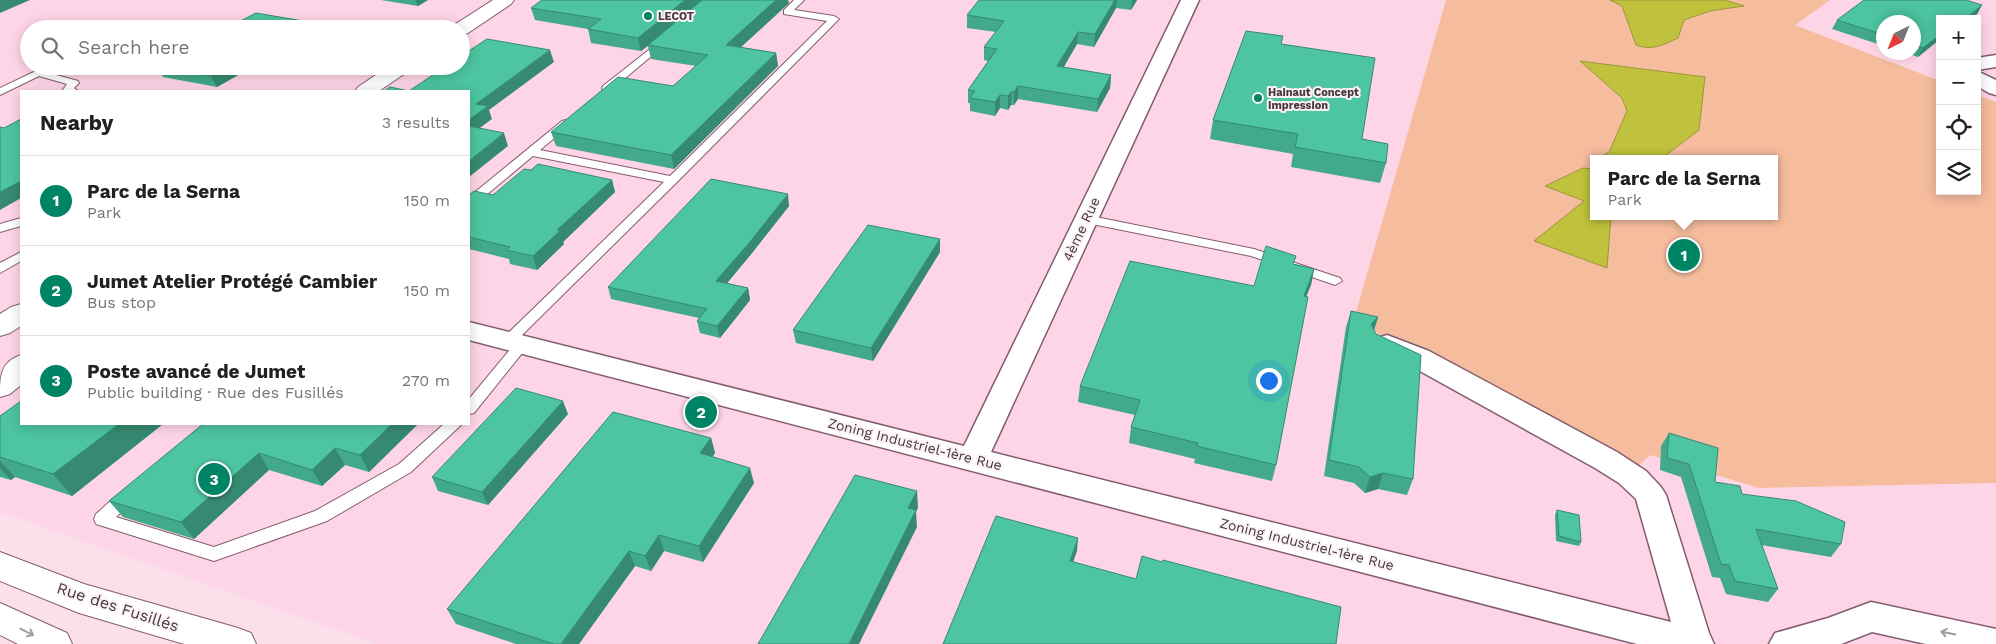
<!DOCTYPE html>
<html lang="en">
<head>
<meta charset="utf-8">
<style>
  body { margin:0; font-family:"Work Sans",sans-serif; background:#f6f6f6; color:#202124 }
  .controls { position:absolute; right:15px; top:15px; display:grid; overflow:hidden; border-radius:0px; box-shadow:0 2px 12px #0003 }
  .controls button { width:45px; height:45px; display:grid; place-items:center; padding:0; border:0; border-bottom:1px solid #e0e0e0; background:#fff; color:#202124; font:25px sans-serif }
  .compass { position:absolute; left:1876px; top:15px; width:45px; height:45px; border-radius:50%; background:#fff; box-shadow:0 2px 12px #0003; rotate:223deg }
  .you { position:absolute; left:1268px; top:380px; width:18px; height:18px; margin:-12px; border:4px solid #fff; border-radius:50%; background:#1a73e8; box-shadow:0 0 0 8px #1a73e833 }
  .badge { display:grid; place-items:center; width:32px; height:32px; border-radius:50%; background:#008466; color:#fff; font-size:16px; font-weight:700 }
  .pin { position:absolute; translate:-50% -50%; border:2px solid #fff; box-shadow:0 1px 5px #0006 }
  .popup { position:absolute; left:1590px; top:155px; width:188px; height:65px; box-sizing:border-box; display:grid; place-content:center; border-radius:0px; background:#fff; filter:drop-shadow(0 1px 4px #0005); font-size:16px; white-space:nowrap; color:#757577 }
  .popup b { font-size:19px; color:#202124 }
  .popup::after { content:''; position:absolute; left:50%; top:100%; margin-left:-10px; border:10px solid transparent; border-top-color:#fff }
  .list { margin:0; padding:0; list-style:none }
  h2 { display:flex; justify-content:space-between; align-items:center; height:65px; margin:0; padding:0 20px; font-size:21px }
  h2 small { font-size:16px; font-weight:400; color:#757577 }
  .list li { display:grid; grid-template-columns:32px 1fr auto; gap:15px; align-items:center; box-sizing:border-box; height:90px; padding:0 20px; border-top:1px solid #e0e0e0 }
  .list b { display:block; font-size:19px; white-space:nowrap }
  .list p { margin:0; font-size:16px; white-space:nowrap; color:#757577 }
  .list em { font-size:16px; font-style:normal; color:#757577 }
  .icon { flex:none; width:28px; height:28px; fill:none; stroke:currentColor; stroke-width:2; stroke-linecap:round; stroke-linejoin:round }
  .map { position:relative; flex:none; width:1996px; height:644px; overflow:hidden }
  .search { position:absolute; background:#fff; box-shadow:0 2px 12px #0003; left:20px; top:20px; width:450px; height:55px; display:flex; align-items:center; gap:12px; box-sizing:border-box; padding:0 18px; border-radius:28px; color:#757577; font-size:19px }
  .panel { position:absolute; background:#fff; box-shadow:0 2px 12px #0003; left:20px; top:90px; width:450px; height:335px; border-radius:0px }
  .map>svg:first-child { display:block }
  .built { fill:#fed5e7; fill-rule:evenodd }
  .green { fill:#f5bc9d; fill-rule:evenodd }
  .water { fill:#c0c13c; stroke:#9c973c }
  .lines { fill:none; stroke-linecap:round; stroke-linejoin:round }
  .lane-casing { stroke:#835d6f; stroke-width:2 }
  .street-casing { stroke:#835d6f; stroke-width:3 }
  .secondary-casing { stroke:#835d6f; stroke-width:2 }
  .highway-casing { stroke:#835d6f; stroke-width:2 }
  .lane { fill:#fff; fill-rule:evenodd }
  .street { fill:#fff; fill-rule:evenodd }
  .secondary { fill:#fff; fill-rule:evenodd }
  .highway { fill:#fff; fill-rule:evenodd }
  .wall { fill:#42a98a }
  .shaded-wall { fill:#368a71 }
  .building { fill:#4dc5a1; stroke:#368a71 }
  .oneway { stroke:#a39a9e }
  .poi-dot { fill:#008466; stroke:#fcf3f7; stroke-width:2 }
  .labels { text-anchor:middle; dominant-baseline:central; stroke-width:4; stroke-linejoin:round; paint-order:stroke }
  .far-poi-label { font-size:11px; font-weight:bold; fill:#47363d; stroke:#fcf3f7; text-anchor:start }
  .street-label { font-size:14px; fill:#47363d; stroke:#fcf3f7 }
  .near-street-label { font-size:16px; fill:#47363d; stroke:#fcf3f7 }
</style>
</head>
<body>
<div class="map">
<svg width="1996" height="644" viewBox="0 0 1996 644">
  <rect width="100%" height="100%" fill="#fbe0ec"/>
  <path class="built" d="M0 0H1446L1354 319 1759 488 1996 483V644H377L0 512ZM29 29H461V66H29ZM21 91H469V424H21Z
    M1830 0H1996V102L1977 95V19H1940V81L1794 24ZM1884 22H1914V52H1884Z"/>
  <path class="green" d="M1446 0H1830L1795 25 1940 81V191H1977V95L1996 102V483L1759 488 1650 455 1635 469 1381 341 1377 332 1354 319ZM1594 159H1774V216H1594Z"/>
  <path class="water" d="M1610 0H1725L1744 6 1710 11 1684 20 1678 38C1663 45 1652 51 1636 45L1622 6Z
    M1580 61 1705 77 1699 130 1661 159H1597L1609 152 1627 111 1622 98Z
    M1583 168 1594 169V216H1611L1607 268 1534 241 1584 201 1545 186Z"/>
  <g class="lines">
    <defs>
      <path id="lane" d="M794 0H804L794 10 834 16 839 19 677 182 513 344H503L501 341 503 338 664 182 533 156 473 206 469 207V197L562 121 566 120 571 123 570 125 540 150 670 176 827 21 784 14V10Z
        M664 38 667 39V43L611 90H603L602 88 603 86Z
        M38 70 78 81 79 83 74 88 78 91H62L67 84 39 76 0 95V88Z
        M1086 215 1254 249 1340 278 1342 281 1335 285 1251 256 1082 222 1080 219Z
        M21 218V226L0 232V224Z
        M21 252V261L0 273V263Z
        M522 339 527 341 529 344 527 347 474 413 469 414V399L517 341Z
        M444 424H462L411 472 327 521 214 561 96 524 94 519 96 514C106 506 121 487 135 492L137 496 135 500 116 517 214 547 315 511 399 464Z"/>
      <path id="street" d="M1181 0H1199L991 452 1671 622 1636 499 1619 483 1595 468 1409 365 1378 350 1374 344 1378 338 1387 335 1429 351 1617 452 1646 471 1661 487 1666 495 1709 633 1714 644H1637L469 340V322L964 446Z
        M1996 55V67L1977 70V58Z
        M1977 71 1996 80V95L1989 93 1977 86Z
        M1871 602 1996 629V644H1926L1872 632 1841 644H1769L1775 633 1828 618Z"/>
      <path id="secondary" d="M493 0H514L511 4 468 33 461 35V29H452L454 25Z
        M389 66H413L410 70 379 91H355L358 87Z
        M21 304V326L10 333 0 336V314L11 307Z
        M21 355V385L10 394 0 397C0 377 0 362 21 355Z"/>
      <path id="highway" d="M0 552 84 584 238 628 251 633 256 644H184L79 613 0 581Z
        M0 603 67 633 72 644H18L0 635Z"/>
    </defs>
    <use href="#lane" class="lane-casing"/>
    <use href="#street" class="street-casing"/>
    <use href="#secondary" class="secondary-casing"/>
    <use href="#highway" class="highway-casing"/>
    <use href="#lane" class="lane"/>
    <use href="#street" class="street"/>
    <use href="#secondary" class="secondary"/>
    <use href="#highway" class="highway"/>
  </g>
  <path class="wall" d="M381 0H428L418 6Z
    M542 0H788L789 3 741 47 776 53 778 66 674 169 556 146 551 132 673 86 696 66 651 59 648 46 641 51 591 43 588 29 535 20 531 8Z
    M979 0H1137L1131 10 1116 8 1094 47 1077 44 1064 67 1111 75 1110 88 1097 112 1018 99 1014 105H1011L1008 110 1000 108 995 116 970 111V103H968V90L988 61 984 60V47L996 32 967 28V15Z
    M1982 5 1977 14 1971 19H1940V39L1918 57 1904 52H1914V22H1884V46L1832 29 1837 20Z
    M1282 44 1362 139 1386 163 1380 183 1291 167 1293 154 1210 139 1213 120Z
    M157 66H254L217 87 163 77Z
    M531 170 612 180 615 192 563 242 564 244 537 270 510 264 509 259 469 249V195H493Z
    M789 206 752 253 727 283 748 288 750 300 720 338 700 333 697 321 699 318 611 299 608 287Z
    M940 239V252L873 361 796 343 793 330Z
    M1294 264 1314 269 1311 285 1306 296 1276 465 1272 481 1194 463 1195 459 1129 443 1131 427 1135 415 1078 402 1080 386 1254 286Z
    M1351 311 1378 317 1374 330 1413 479 1407 495 1378 489 1365 493 1354 483 1324 476 1346 327Z
    M568 414 488 505 438 491 432 477Z
    M0 416 21 424H163L72 496 15 477 11 480 0 477Z
    M203 424H418L369 472 345 465 322 486 269 470 194 539 123 517 109 501Z
    M1669 433 1715 482 1742 494 1841 544 1831 557 1761 545 1778 589 1768 602 1726 594 1720 578 1712 577 1681 477 1660 470 1661 446Z
    M711 438 715 453 712 457 754 483 703 562 664 551 651 571 635 566 579 644H516L456 624 447 609Z
    M1557 510 1581 542 1579 546 1556 541 1555 515Z"/>
  <path class="shaded-wall" d="M0 0H30L0 13Z
    M415 0H428L418 6Z
    M685 0H703L641 51 638 38Z
    M776 0H788L789 3 729 58 726 45Z
    M1115 0H1117L1116 8 1094 47 1095 34Z
    M1132 0H1137L1131 10Z
    M1982 5 1977 14 1971 19H1965Z
    M315 23 318 29H305Z
    M1078 32 1077 44 1056 79 1057 66Z
    M1940 35V39L1918 57 1923 48Z
    M550 50 554 62 489 110 492 119 469 136V120L476 104Z
    M776 53 778 66 674 169 671 155Z
    M228 66H254L217 87 211 76Z
    M1111 75 1110 88 1097 112 1098 99Z
    M1018 86V99L1014 105V92Z
    M1012 91 1011 105 1008 110V96Z
    M1000 95V108L995 116V102Z
    M504 133 508 146 469 177V161Z
    M612 180 615 192 563 242 564 244 537 270 533 256 557 230Z
    M21 181V198L0 210V192Z
    M788 194 789 206 752 253 719 293 716 281Z
    M940 239V252L873 361 871 348Z
    M1314 269 1311 285 1300 312 1304 296Z
    M748 288 750 300 720 338 717 326Z
    M1378 317 1373 333 1371 324Z
    M563 401 568 414 488 505 482 492Z
    M119 424H163L72 496 53 474Z
    M392 424H418L369 472 360 455Z
    M711 438 715 453 704 469 700 453Z
    M335 448 345 465 322 486 312 470Z
    M259 453 269 470 194 539 181 522Z
    M0 461 15 477 11 480 0 468Z
    M750 468 754 483 703 562 699 546Z
    M1383 473 1378 489 1365 493 1370 477Z
    M917 491 918 508 916 512 917 527 859 644H849L908 508Z
    M659 535 664 551 651 571 645 556Z
    M1078 538 1077 551 1069 574 1070 561Z
    M629 551 635 566 579 644H561Z"/>
  <path class="building" d="M542 0H685L638 38 588 29 601 19 531 8Z
    M702 0H776L726 45 776 53 671 155 551 132 618 77 673 86 708 55 648 45Z
    M979 0H1115L1095 34 1078 32 1057 66 1111 75 1098 99 1018 86 1014 92 1012 91 1008 96 1000 95 995 102 970 98 975 91 968 90 997 49 984 47 1004 21 967 15Z
    M1864 0H1966L1982 5 1965 19H1940V35L1923 48 1914 44V22H1884V35L1837 20Z
    M256 13 315 23 305 29H225Z
    M1246 31 1283 36 1281 44 1375 58 1362 139 1388 144 1386 163 1295 147 1298 134 1213 120Z
    M487 39 550 50 476 104 488 106 469 120V91H384L390 87 409 91 446 66H461V56Z
    M162 66H228L211 76Z
    M21 119V181L0 192V127L4 128Z
    M469 126 504 133 469 161Z
    M538 164 612 180 557 230 560 231 533 256 506 250 510 247 469 237V195L474 191 493 195 524 169 531 170Z
    M711 179 788 194 750 242 716 281 748 288 717 326 697 321 707 309 608 287Z
    M868 225 940 239 871 348 793 330Z
    M1266 246 1296 256 1293 264 1314 269 1304 296 1308 297 1276 465 1197 446 1198 443 1131 427 1140 400 1080 386 1130 261 1254 286Z
    M1351 311 1378 317 1371 324 1376 334 1421 355 1413 479 1383 473 1370 477 1359 467 1329 460Z
    M516 388 563 401 482 492 432 477Z
    M21 401V424H119L53 474 0 457V416Z
    M613 412 711 438 700 453 750 468 699 546 659 535 645 556 629 551 561 644H554L447 609Z
    M203 424H392L360 455 335 448 312 470 259 453 181 522 109 501Z
    M1669 433 1718 448 1715 482 1740 486 1742 494 1796 501 1845 522 1841 544 1756 529 1778 589 1735 581 1729 565 1721 564 1689 464 1667 458Z
    M855 475 917 491 908 508 916 510 849 644H758Z
    M1557 510 1579 515 1581 542 1559 536Z
    M996 516 1078 538 1070 561 1136 579 1142 556 1162 562 1163 560 1341 607 1336 644H943Z"/>
  <defs><path id="oneway-shaft" d="M-6 0H5M1.5-3L5.5 0L1.5 3" fill="none" stroke-width="1.6" stroke-linecap="round" stroke-linejoin="round" transform="scale(1.25)"/></defs>
  <g class="oneway">
    <use href="#oneway-shaft" transform="translate(27 632) rotate(27)"/>
    <use href="#oneway-shaft" transform="translate(1948 633) rotate(-168)"/>
  </g>
  <g class="poi-dot">
    <circle cx="648" cy="16" r="5"/>
    <circle cx="1258" cy="98" r="5"/>
  </g>
  <g class="labels">
    <g class="far-poi-label">
      <text x="658" y="16">LECOT</text>
      <text x="1268" y="92">Hainaut Concept<tspan x="1268" dy="13">Impression</tspan></text>
    </g>
    <g class="street-label">
      <text transform="translate(1081 229) rotate(-65)">4ème Rue</text>
      <text transform="translate(915 444) rotate(14)">Zoning Industriel-1ère Rue</text>
      <text transform="translate(1307 544) rotate(14)">Zoning Industriel-1ère Rue</text>
    </g>
    <g class="near-street-label">
      <text transform="translate(118 607) rotate(18)">Rue des Fusillés</text>
    </g>
  </g>
</svg>
<div class="controls">
<button>+</button>
<button>−</button>
<button><svg class="icon" aria-label="locate" viewBox="0 0 24 24"><circle cx="12" cy="12" r="6"/><path d="M12 2v4M12 18v4M2 12h4M18 12h4"/></svg></button>
<button><svg class="icon" aria-label="layers" viewBox="0 0 24 24"><path d="M12 4l9 5-9 5-9-5zM3 14l9 5 9-5"/></svg></button>
</div>
<svg class="compass" viewBox="-18 -18 36 36"><path d="M0-13l5 13h-10z" fill="#e53935"/><path d="M0 13l5-13h-10z" fill="#757577"/></svg>
<div class="you"></div>
<div class="pin badge" style="left:1684px;top:255px">1</div>
<div class="popup"><b>Parc de la Serna</b>Park</div>
<div class="pin badge" style="left:701px;top:412px">2</div>
<div class="pin badge" style="left:214px;top:479px">3</div>
<div class="search"><svg class="icon" aria-label="search" viewBox="0 0 24 24"><circle cx="10" cy="10" r="6"/><path d="M15 15l6 6"/></svg>Search here</div>
<section class="panel">
<h2>Nearby<small>3 results</small></h2>
<ul class="list">
<li><span class="badge">1</span><div><b>Parc de la Serna</b><p>Park</p></div><em>150 m</em></li>
<li><span class="badge">2</span><div><b>Jumet Atelier Protégé Cambier</b><p>Bus stop</p></div><em>150 m</em></li>
<li><span class="badge">3</span><div><b>Poste avancé de Jumet</b><p>Public building · Rue des Fusillés</p></div><em>270 m</em></li>
</ul>
</section>
</div>
</body>
</html>
